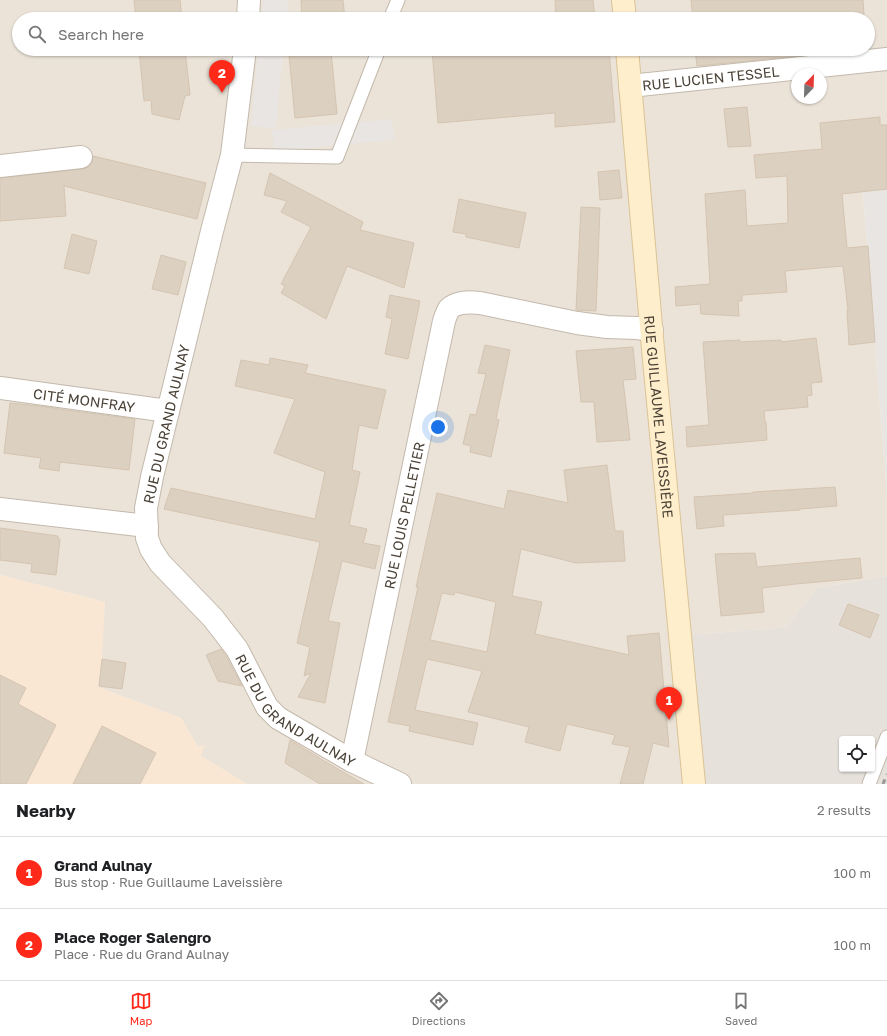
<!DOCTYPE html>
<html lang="en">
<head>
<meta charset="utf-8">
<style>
  body { margin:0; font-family:"Golos Text",sans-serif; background:#f6f6f6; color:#202124 }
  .controls { position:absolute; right:12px; bottom:12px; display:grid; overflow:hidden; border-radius:4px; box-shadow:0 1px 3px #0004 }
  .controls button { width:36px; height:36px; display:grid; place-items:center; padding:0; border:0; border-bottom:1px solid #e0e0e0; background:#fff; color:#202124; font:20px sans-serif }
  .compass { position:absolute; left:791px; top:68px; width:36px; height:36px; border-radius:50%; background:#fff; box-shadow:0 1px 3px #0004; rotate:23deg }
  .you { position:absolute; left:438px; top:427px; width:14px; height:14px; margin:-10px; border:3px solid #fff; border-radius:50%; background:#1a73e8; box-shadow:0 0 0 6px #1a73e833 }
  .badge { display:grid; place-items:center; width:26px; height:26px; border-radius:50%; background:#ff2919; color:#fff; font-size:13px; font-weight:700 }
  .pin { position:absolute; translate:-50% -33px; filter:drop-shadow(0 1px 2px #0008) }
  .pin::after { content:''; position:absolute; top:21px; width:14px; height:12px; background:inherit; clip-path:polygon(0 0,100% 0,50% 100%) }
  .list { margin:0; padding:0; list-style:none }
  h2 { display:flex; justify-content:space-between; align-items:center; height:52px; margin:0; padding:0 16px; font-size:17px }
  h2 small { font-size:13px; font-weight:400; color:#757577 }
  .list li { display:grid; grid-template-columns:26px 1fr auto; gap:12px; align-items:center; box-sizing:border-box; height:72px; padding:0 16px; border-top:1px solid #e0e0e0 }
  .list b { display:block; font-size:15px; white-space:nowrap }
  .list p { margin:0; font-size:13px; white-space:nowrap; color:#757577 }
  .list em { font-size:13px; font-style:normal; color:#757577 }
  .icon { flex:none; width:22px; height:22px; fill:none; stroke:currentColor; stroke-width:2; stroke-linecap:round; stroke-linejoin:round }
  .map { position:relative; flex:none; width:887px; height:784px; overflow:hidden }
  .search { position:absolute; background:#fff; box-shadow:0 1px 3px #0004; left:12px; right:12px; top:12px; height:44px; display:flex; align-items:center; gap:10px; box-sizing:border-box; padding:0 14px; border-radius:22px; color:#757577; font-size:15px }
  .sheet { height:196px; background:#fff }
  nav { display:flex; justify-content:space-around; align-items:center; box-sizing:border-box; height:56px; border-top:1px solid #e0e0e0; background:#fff; font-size:11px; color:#757577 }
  nav a { display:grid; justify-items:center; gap:2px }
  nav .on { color:#ff2919 }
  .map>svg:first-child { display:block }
  .residential { fill:#ebe3d8; fill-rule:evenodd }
  .commercial { fill:#f9e7d4 }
  .industrial { fill:#e6e1db; fill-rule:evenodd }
  .parking { fill:#e8e5e2 }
  .building { fill:#dcd0c1; stroke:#d5c4b1; fill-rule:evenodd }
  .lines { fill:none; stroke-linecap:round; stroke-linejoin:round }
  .lane-casing { stroke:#c3b9ac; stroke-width:15 }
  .street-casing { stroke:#c3b9ac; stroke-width:24 }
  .secondary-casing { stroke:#dac396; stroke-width:24 }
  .lane { stroke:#fff; stroke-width:13 }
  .street { stroke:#fff; stroke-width:22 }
  .secondary { stroke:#fec; stroke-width:22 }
  .rail { stroke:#999; stroke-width:3; stroke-dasharray:5 5; stroke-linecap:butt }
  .labels { text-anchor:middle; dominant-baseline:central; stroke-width:3; stroke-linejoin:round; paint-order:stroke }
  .street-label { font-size:14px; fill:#4b4237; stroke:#fff }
</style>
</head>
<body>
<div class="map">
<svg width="887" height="784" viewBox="0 0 887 784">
  <rect width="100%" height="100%" fill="#f6f2ea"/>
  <path class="residential" d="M0 0H887V167L861 169 887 494V576L817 588 786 627 680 636 694 784H247L201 756 203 745 198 747 181 718 98 687 105 602 0 575ZM19 19H868V49H19ZM797 74H821V98H797Z"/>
  <path class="commercial" d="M0 575 105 602 102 659 98 687 181 718 198 747 204 745 201 756 247 784H0Z"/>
  <path class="industrial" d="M887 576V784H694L680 636 786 627 817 588ZM842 739H872V769H842Z"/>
  <path class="parking" d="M263 0H288L286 19H261Z
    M258 49H283L276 129 251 126Z
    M392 119 394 140 274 151 272 130Z
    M887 167V494L861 169Z"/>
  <path class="building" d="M134 0H180L182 19H136Z
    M301 0H343L345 19H302Z
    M555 0H593L595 19H556Z
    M691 0H863L864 15 821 19H693Z
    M139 49H185L190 95 185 96 179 120 152 114 151 100 144 101Z
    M305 49H348L331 51 337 114 295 118 289 55 305 53Z
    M432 49H609L615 122 555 127V113L438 123Z
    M695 49H808L809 55 697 66Z
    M747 107 751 146 728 147 724 109Z
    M880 117V125H887V189L842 194 847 248 868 246 875 342 849 345 847 310H848L843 266 785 271 787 292 742 295V301H738L739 316 701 314 700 304 676 306 675 287 710 284 705 194 745 190 747 226 788 223 787 176 756 178 754 155 822 149 820 123Z
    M93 156 206 183 197 219 64 186 66 216 0 221V178L83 169 89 167 92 162Z
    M619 170 622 198 600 200 598 172Z
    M270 173 363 222 360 230 414 243 404 288 347 266 326 319 281 293 285 286 281 284 311 227 281 212 287 201 264 195Z
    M459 199 526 213 519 248 466 237V234L453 232Z
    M581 207 600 208 596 311 576 310Z
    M72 234 97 241 89 274 64 268Z
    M161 255 186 262 178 295 152 289Z
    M390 295 420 301 408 359 385 354 392 319 386 317Z
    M816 338 822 382 811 383 812 395 807 396 808 407 764 411 765 422H766L767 440 687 447 686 427 709 425 703 342 740 340V342L781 340V342Z
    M485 345 510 350 496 419 499 420 491 457 470 452 471 446 463 444 470 414 476 415 486 374 478 373Z
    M633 347 636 379 623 380 630 440 597 442 594 402H581L576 351Z
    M270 358 308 365 305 373 386 390 377 429 359 425 352 470 360 472 349 525 367 529 363 543 380 546 375 569 342 561 328 621 340 623 325 703 298 697 311 673 304 676 310 647 297 643 320 542 164 509 171 488 315 519 325 472 274 453 295 399 235 386 241 360 269 365Z
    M10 403 48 407 66 410 135 419 129 470 60 462 59 471 39 468 41 458 4 453Z
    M607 465 615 531H623L625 561 576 563 521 549 512 596 542 602 535 634 629 655 627 636 659 633 669 747 653 743 643 784H620L630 747 612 744 615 735 567 724 560 751 525 742 529 727 468 712 482 671 427 659 415 710 478 723 473 745 409 731 410 726 388 722 418 587H416L437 493 504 509 508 490 568 503 564 470ZM455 592 496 602 487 652 430 640 442 593 454 595Z
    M835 487 837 506 800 509V510L723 515 724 526 697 529 694 497 753 493V492Z
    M0 528 58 536V539H60L56 575 31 572 32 564 0 560Z
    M755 553 757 567 860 558 862 578 796 584 762 588 764 612 721 616 715 554Z
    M848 604 879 615 870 638 839 625Z
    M221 649 226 656 242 686 218 681 206 655Z
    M102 659 126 663 122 689 99 686Z
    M0 675 26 688 18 704 56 725 26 784H0Z
    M102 726 156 753 140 784H73Z
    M290 740 331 765 364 784H320L285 763Z"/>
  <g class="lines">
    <defs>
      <path id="lane" d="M390 19 398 0
        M232 155 337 157 379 49
        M869 784 887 737"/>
      <g id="street">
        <path d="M248 19 249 0"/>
        <path id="s1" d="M245 49 232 155 212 231 152 477 146 508 147 538 151 549 160 563 213 618 237 649 267 707 278 718 352 761 400 784"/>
        <path id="s2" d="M630 86 887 59"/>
        <path d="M0 166 81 157"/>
        <path id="s3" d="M0 388 168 411"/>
        <path d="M0 509 147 526"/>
        <path id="s4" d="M352 761 444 321C445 318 447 312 449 309 457 301 470 302 480 303L577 323 607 327 637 328 652 330"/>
      </g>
      <g id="secondary">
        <path d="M623 0 625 19"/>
        <path id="s5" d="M627 49 653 349 694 784"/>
      </g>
    </defs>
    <use href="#lane" class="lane-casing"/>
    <use href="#street" class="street-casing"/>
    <use href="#secondary" class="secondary-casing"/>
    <use href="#lane" class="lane"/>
    <use href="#street" class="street"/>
    <use href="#secondary" class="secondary"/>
    <path class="rail" d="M883 784 887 774"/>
  </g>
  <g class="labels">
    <g class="street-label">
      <text stroke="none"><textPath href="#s2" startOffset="81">RUE LUCIEN TESSEL</textPath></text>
      <text stroke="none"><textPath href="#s3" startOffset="85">CITÉ MONFRAY</textPath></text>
      <text stroke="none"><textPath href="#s5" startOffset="369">RUE GUILLAUME LAVEISSIÈRE</textPath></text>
      <text transform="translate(166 424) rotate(-77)">RUE DU GRAND AULNAY</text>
      <text stroke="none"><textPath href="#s4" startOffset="251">RUE LOUIS PELLETIER</textPath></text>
      <text stroke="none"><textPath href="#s1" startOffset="732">RUE DU GRAND AULNAY</textPath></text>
    </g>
  </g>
</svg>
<div class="controls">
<button><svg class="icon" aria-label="locate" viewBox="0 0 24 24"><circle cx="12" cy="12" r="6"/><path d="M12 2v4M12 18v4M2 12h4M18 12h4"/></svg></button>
</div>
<svg class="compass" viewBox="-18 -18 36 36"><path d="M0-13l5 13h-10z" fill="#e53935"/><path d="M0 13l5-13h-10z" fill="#757577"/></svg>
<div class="you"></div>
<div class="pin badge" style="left:669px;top:720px">1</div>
<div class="pin badge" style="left:222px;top:93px">2</div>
<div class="search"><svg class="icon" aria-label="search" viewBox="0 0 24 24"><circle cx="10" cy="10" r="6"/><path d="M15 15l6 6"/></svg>Search here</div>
</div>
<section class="sheet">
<h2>Nearby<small>2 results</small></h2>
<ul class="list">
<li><span class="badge">1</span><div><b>Grand Aulnay</b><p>Bus stop · Rue Guillaume Laveissière</p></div><em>100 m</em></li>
<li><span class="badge">2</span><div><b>Place Roger Salengro</b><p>Place · Rue du Grand Aulnay</p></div><em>100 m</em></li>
</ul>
</section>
<nav>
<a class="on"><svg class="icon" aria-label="map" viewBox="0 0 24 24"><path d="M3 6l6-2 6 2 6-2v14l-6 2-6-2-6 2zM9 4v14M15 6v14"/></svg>Map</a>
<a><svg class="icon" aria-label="directions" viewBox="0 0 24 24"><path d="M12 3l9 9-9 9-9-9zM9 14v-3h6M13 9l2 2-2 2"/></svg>Directions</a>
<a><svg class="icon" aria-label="saved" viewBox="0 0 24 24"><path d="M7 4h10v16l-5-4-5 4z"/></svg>Saved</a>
</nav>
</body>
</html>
